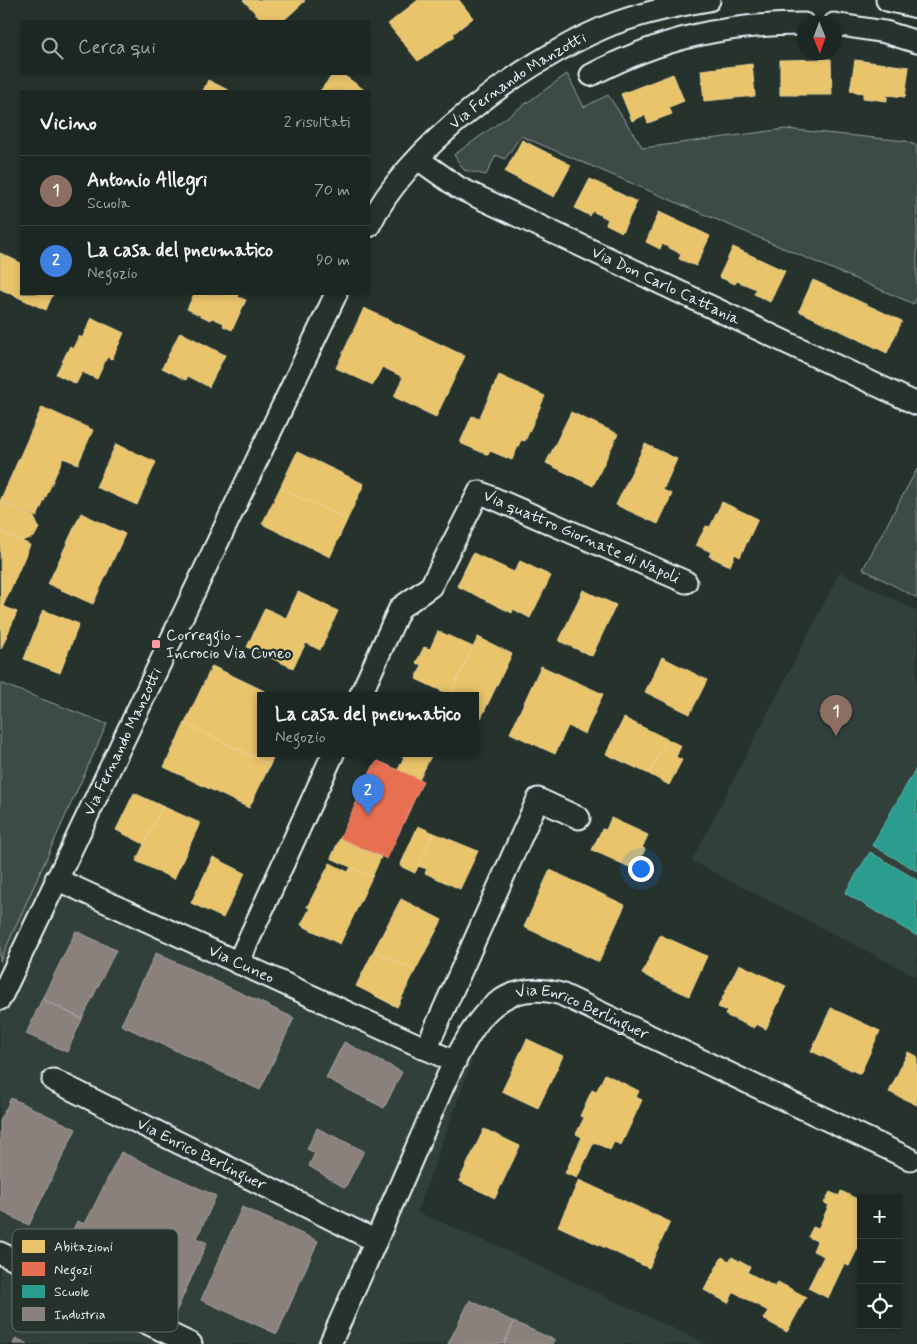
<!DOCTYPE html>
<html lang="it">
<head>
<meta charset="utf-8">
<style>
  body { margin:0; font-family:Mynerve,sans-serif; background:#252e2a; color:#f1f3f6 }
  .controls { position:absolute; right:15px; bottom:15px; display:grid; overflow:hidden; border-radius:0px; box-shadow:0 2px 8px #0003 }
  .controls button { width:45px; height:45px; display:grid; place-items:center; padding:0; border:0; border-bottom:1px solid #3a4340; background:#1c2622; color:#f1f3f6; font:25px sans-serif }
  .compass { position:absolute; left:797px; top:15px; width:45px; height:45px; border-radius:50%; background:#1c2622; box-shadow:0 2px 8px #0003; rotate:179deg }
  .you { position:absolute; left:640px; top:868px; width:18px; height:18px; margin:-12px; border:4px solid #fff; border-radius:50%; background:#1a73e8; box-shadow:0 0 0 8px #1a73e833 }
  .badge { display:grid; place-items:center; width:32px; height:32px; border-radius:50%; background:#8c9099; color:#fff; font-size:16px; font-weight:700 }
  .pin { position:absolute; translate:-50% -41px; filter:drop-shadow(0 1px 2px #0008) }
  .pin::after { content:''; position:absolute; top:26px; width:18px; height:15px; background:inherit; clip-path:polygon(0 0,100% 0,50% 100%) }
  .popup { position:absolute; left:257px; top:692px; width:222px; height:65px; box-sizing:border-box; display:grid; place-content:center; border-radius:0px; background:#1c2622; filter:drop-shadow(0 1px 4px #0005); font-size:16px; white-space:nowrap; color:#a0a5a5 }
  .popup b { font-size:19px; color:#f1f3f6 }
  .popup::after { content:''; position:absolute; left:50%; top:100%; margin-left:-10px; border:10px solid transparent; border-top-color:#1c2622 }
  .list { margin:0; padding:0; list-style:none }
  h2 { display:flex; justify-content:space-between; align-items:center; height:65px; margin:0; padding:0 20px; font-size:21px }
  h2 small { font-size:16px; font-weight:400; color:#a0a5a5 }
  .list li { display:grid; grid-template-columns:32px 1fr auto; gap:15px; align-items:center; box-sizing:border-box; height:70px; padding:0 20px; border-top:1px solid #3a4340 }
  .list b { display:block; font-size:19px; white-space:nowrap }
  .list p { margin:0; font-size:16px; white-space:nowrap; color:#a0a5a5 }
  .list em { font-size:16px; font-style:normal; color:#a0a5a5 }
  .icon { flex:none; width:28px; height:28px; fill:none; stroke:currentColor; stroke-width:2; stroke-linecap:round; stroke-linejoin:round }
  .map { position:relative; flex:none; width:917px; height:1344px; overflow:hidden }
  .search { position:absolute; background:#1c2622; box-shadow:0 2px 8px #0003; left:20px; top:20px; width:350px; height:55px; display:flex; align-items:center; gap:12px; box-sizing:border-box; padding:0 18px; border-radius:0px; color:#a0a5a5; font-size:19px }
  .panel { position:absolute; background:#1c2622; box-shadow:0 2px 8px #0003; left:20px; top:90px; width:350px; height:205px; border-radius:0px }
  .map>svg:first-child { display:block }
  .built { fill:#333f3a }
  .green { fill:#3e4b47; stroke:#939ea0 }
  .homes { fill:#e9c46a; stroke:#e9d295 }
  .shops { fill:#e76f51; stroke:#e79683 }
  .schools { fill:#2a9d8f; stroke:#63b6ae }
  .industry { fill:#8a817c; stroke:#a6a3a1 }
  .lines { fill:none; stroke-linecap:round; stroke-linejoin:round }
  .street-casing { stroke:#e8f1f8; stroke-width:25 }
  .street { stroke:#26332d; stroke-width:21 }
  .poi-dot { fill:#ff9aa2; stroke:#26332d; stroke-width:2 }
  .labels { text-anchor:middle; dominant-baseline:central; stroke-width:5; stroke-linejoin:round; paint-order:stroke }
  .street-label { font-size:16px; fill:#e8f1f8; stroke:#26332d }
  .poi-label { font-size:16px; fill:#e8f1f8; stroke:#26332d; text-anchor:start }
  .key { fill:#26332d; stroke:#606c6a; stroke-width:1 }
  .key-label { font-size:14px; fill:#e8f1f8 }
</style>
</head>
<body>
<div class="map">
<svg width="917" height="1344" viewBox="0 0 917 1344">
  <rect width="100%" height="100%" fill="#26332d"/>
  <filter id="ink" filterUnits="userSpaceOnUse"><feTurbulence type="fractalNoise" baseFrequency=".02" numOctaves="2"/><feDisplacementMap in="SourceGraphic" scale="10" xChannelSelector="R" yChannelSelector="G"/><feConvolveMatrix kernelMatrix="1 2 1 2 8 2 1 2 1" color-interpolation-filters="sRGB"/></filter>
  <g filter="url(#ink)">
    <path class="built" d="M840 572 917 611V977L692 861Z
      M0 798 65 878 472 1061 417 1212 497 1246 707 1344H0Z"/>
    <path class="green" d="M567 74 584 107 608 95 643 148 785 129 906 141 917 146V297L914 304 521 136 505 159 496 155 486 175 464 170 454 155Z
      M917 469V598L863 569Z
      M0 683 107 724 0 961Z"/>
    <path class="homes" d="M243 0H304L305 1 283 21H263Z
      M418 0H459L473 18 453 34 455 36 418 61 388 24Z
      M831 59 832 95H780V60Z
      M855 60 909 67 905 97 887 95V101L863 98V93L850 91Z
      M752 64 755 96 704 101 701 70Z
      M333 74H342L366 91H320Z
      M673 74 684 101 669 107 672 114 648 123 645 115 632 121 621 94Z
      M208 80 230 91H203Z
      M522 140 571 165 554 197 505 172Z
      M590 179 637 202 622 232 606 224 608 219 592 211 590 216 575 208Z
      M659 212 710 236 696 266 679 259 681 254 662 244 660 249 646 242Z
      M733 247 785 271 770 302 754 294 756 289 737 281 735 284 719 277Z
      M0 253 21 263V294H53L46 310 0 289Z
      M813 280 902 321 887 353 799 311Z
      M194 294H239L238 297 246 300 232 330 223 326 224 323 212 318 210 320 187 309Z
      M364 308 465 356 436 417 394 397 403 377 382 367 373 385 336 368Z
      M92 318 124 333 112 359 107 357 97 379 82 372 76 384 56 374 70 346 73 348 79 336 82 338Z
      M180 332 225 355 209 387 188 376 186 380 162 368Z
      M499 375 545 396 525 441 521 440 512 460 490 451 488 455 460 443 472 416 479 419Z
      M42 407 93 430 78 464 63 458 37 517 0 501Z
      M571 412 618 434 593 486 546 463Z
      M116 444 156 462 137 505 96 487Z
      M645 444 677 459 663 490 672 494 658 524 616 505Z
      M297 452 364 484 347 520 280 488Z
      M280 488 347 520 330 557 262 524Z
      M0 501 34 517 39 528 34 537 21 541 0 531Z
      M722 502 758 519 740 557 735 554 730 566 709 556 711 552 696 545 706 526 710 527Z
      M81 513 125 534 93 604 48 584Z
      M0 531 30 545 3 606 17 612 1 649Z
      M473 553 514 572 520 561 551 576 530 618 513 609 512 613 457 586Z
      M583 590 616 605 592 656 559 641Z
      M298 592 338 611 320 650 306 643 293 668 247 647 265 608 286 618Z
      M43 610 79 624 60 673 24 659Z
      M438 631 473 647 450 695 416 679 422 665 416 663 424 647 430 649Z
      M478 637 512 654 481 718 476 716V696H449Z
      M662 657 707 680 690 714 645 692Z
      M212 666 275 696H260V754H275L270 765 185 723Z
      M541 666 603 694 585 734 568 726 555 754 510 733Z
      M624 718 667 739 649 774 606 754Z
      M185 723 270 765 249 808 164 767Z
      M667 739 681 746 676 757 682 760 669 785 649 774Z
      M397 754H432L419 780 398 770 404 757Z
      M134 793 162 806 144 844 116 830Z
      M162 806 200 823 174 879 136 861Z
      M611 818 648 835 642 848 645 849 636 870 592 850 602 829 606 830Z
      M418 826 434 833 415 873 400 866Z
      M434 833 478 851 460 889 425 873 427 869 418 866Z
      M340 838 381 857 372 877 331 858Z
      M213 857 245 873 223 918 191 903Z
      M330 863 348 872 351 867 372 877 340 944 301 925 310 908 307 907Z
      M550 870 625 905 599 962 524 927Z
      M401 899 442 920 415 971 374 950Z
      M660 935 707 956 689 996 642 974Z
      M374 950 415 971 397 1007 356 986Z
      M739 964 786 986 766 1029 756 1024 754 1028 725 1015 727 1011 718 1007Z
      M831 1008 880 1031 860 1074 811 1051Z
      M527 1039 563 1056 538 1108 502 1091Z
      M908 1052 917 1056V1105L889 1092Z
      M605 1074 639 1091 636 1097 642 1100 621 1145 614 1142 610 1150 594 1142 577 1178 565 1173 582 1137 576 1134 584 1118 580 1116 592 1090 596 1092Z
      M484 1129 520 1146 495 1198 459 1181Z
      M579 1180 670 1222 649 1268 558 1226Z
      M841 1191 861 1201V1242L849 1266 844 1264 828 1298 808 1288 824 1256 813 1251 817 1241 808 1237 813 1227 818 1229 829 1205 824 1203 830 1192 839 1196Z
      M722 1257 729 1261 732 1257 750 1267 747 1272 775 1287 778 1282 806 1297 787 1332 763 1319 768 1311 734 1292 728 1303 704 1290Z"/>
    <path class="shops" d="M376 760 423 781 387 859 340 838Z"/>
    <path class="schools" d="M917 767V871L872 845Z
      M870 852 917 880V936L845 893Z"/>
    <path class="industry" d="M76 931 116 950 82 1019 42 999Z
      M156 953 294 1018 260 1090 121 1025Z
      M42 999 82 1019 67 1052 26 1034Z
      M344 1042 402 1072 384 1108 326 1078Z
      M11 1098 76 1129 29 1225 0 1211V1121Z
      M317 1128 364 1151 345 1188 309 1166 315 1153 307 1149Z
      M121 1152 216 1196 197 1238 207 1243 175 1314 59 1261 77 1221 85 1224Z
      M242 1207 318 1241 277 1334 201 1300Z
      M470 1300 514 1322 504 1344H448Z
      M514 1322 555 1340 553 1344H504Z
      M16 1338 28 1344H13Z"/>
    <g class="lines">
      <defs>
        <g id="street">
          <path d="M887 0 917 7"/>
          <path d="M834 24 885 32 917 42"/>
          <path d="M591 75C662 38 724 24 804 24"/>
          <path id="s1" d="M418 159 459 188 917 404"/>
          <path id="s2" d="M369 226C408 146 522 63 603 28 636 14 674 6 709 0"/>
          <path id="s3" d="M360 696 400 608 431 586 479 492 686 582"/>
          <path id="s4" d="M56 879 455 1062"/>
          <path d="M238 963 333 754"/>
          <path id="s5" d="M0 999 336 294"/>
          <path d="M426 1049 538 799 579 818"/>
          <path id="s6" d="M53 1080 376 1241"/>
          <path d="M0 1253 191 1344"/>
          <path id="s7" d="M330 1344C360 1277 390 1210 419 1142 435 1106 463 1030 493 1006 513 989 536 987 561 994L910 1159"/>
        </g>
      </defs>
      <use href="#street" class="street-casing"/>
      <use href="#street" class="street"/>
    </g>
  </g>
  <rect class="poi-dot" x="151" y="639" width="10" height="10" rx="2.5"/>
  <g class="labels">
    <g class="street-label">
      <text stroke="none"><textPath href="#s2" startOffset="211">Via Fernando Manzotti</textPath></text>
      <text stroke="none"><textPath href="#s1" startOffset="279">Via Don Carlo Cattania</textPath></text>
      <text stroke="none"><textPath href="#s3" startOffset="352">Via quattro Giornate di Napoli</textPath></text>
      <text stroke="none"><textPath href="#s5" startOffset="285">Via Fernando Manzotti</textPath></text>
      <text stroke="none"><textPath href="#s4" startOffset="204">Via Cuneo</textPath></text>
      <text stroke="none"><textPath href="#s7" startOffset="474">Via Enrico Berlinguer</textPath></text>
      <text stroke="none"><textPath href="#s6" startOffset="166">Via Enrico Berlinguer</textPath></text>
    </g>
    <g class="poi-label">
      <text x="166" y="635">Correggio -<tspan x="166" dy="18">Incrocio Via Cuneo</tspan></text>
    </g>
  </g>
  <rect x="12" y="1229" width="166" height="103" rx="8" class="key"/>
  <rect x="22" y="1240" width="23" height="13" fill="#e9c46a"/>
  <rect x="22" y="1262" width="23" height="14" fill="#e76f51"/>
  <rect x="22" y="1285" width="23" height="13" fill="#2a9d8f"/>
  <rect x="22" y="1307" width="23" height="14" fill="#8a817c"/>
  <g class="key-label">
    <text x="54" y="1251">Abitazioni</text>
    <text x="54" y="1274">Negozi</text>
    <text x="54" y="1296">Scuole</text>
    <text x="54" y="1319">Industria</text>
  </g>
</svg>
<div class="controls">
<button>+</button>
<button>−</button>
<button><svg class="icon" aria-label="locate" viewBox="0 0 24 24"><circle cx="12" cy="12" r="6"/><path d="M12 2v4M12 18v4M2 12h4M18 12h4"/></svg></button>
</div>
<svg class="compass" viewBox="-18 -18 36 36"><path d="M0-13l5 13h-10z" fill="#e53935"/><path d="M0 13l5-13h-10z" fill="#a0a5a5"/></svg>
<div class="you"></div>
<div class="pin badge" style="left:836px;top:736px;background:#8d6e63">1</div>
<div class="pin badge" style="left:368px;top:815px;background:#3f7fe0">2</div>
<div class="popup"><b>La casa del pneumatico</b>Negozio</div>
<div class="search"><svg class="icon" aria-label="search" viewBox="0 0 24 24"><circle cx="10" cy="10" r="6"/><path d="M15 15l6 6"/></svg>Cerca qui</div>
<section class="panel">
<h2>Vicino<small>2 risultati</small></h2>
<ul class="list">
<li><span class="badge" style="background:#8d6e63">1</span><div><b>Antonio Allegri</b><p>Scuola</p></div><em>70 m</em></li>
<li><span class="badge" style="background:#3f7fe0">2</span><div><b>La casa del pneumatico</b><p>Negozio</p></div><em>90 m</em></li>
</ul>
</section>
</div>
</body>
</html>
